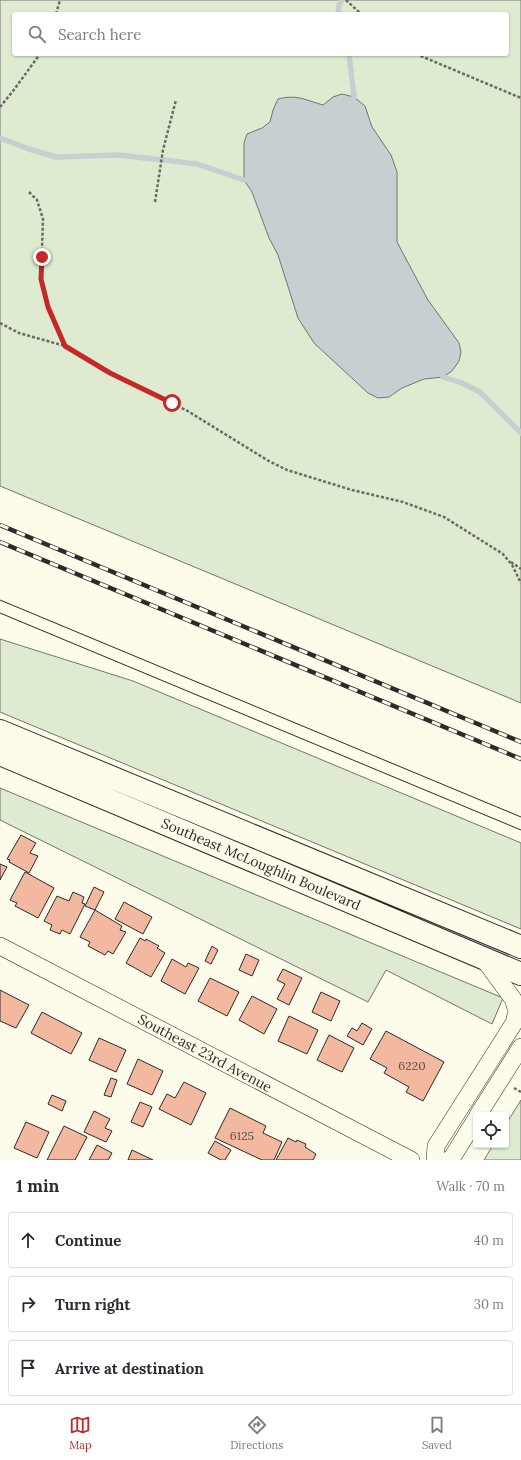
<!DOCTYPE html>
<html lang="en">
<head>
<meta charset="utf-8">
<style>
  body { margin:0; font-family:Lora,serif; background:#f2f2f3; color:#2b2b33 }
  .controls { position:absolute; right:12px; bottom:12px; display:grid; overflow:hidden; border-radius:4px; box-shadow:0 1px 3px #0004 }
  .controls button { width:36px; height:36px; display:grid; place-items:center; padding:0; border:0; border-bottom:1px solid #e1e1e2; background:#fff; color:#2b2b33; font:20px sans-serif }
  .stop { position:absolute; width:12px; height:12px; margin:-9px; border:3px solid #c62828; border-radius:50%; background:#fff }
  .stop.end { background:#c62828; border-color:#fff; box-shadow:0 1px 4px #0008 }
  .list { margin:0; padding:0; list-style:none }
  h2 { display:flex; justify-content:space-between; align-items:center; height:52px; margin:0; padding:0 16px; font-size:17px }
  h2 small { font-size:13px; font-weight:400; color:#7c7c81 }
  .list li { display:grid; grid-template-columns:26px 1fr auto; gap:12px; align-items:center; box-sizing:border-box; height:56px; margin:0 8px 8px; padding:0 8px; border:1px solid #e1e1e2; border-radius:4px }
  .list b { display:block; font-size:15px; white-space:nowrap }
  .list em { font-size:13px; font-style:normal; color:#7c7c81 }
  .icon { flex:none; width:22px; height:22px; fill:none; stroke:currentColor; stroke-width:2; stroke-linecap:round; stroke-linejoin:round }
  .map { position:relative; flex:none; width:521px; height:1160px; overflow:hidden }
  .search { position:absolute; background:#fff; box-shadow:0 1px 3px #0004; left:12px; right:12px; top:12px; height:44px; display:flex; align-items:center; gap:10px; box-sizing:border-box; padding:0 14px; border-radius:4px; color:#7c7c81; font-size:15px }
  .sheet { height:244px; background:#fff }
  nav { display:flex; justify-content:space-around; align-items:center; box-sizing:border-box; height:56px; border-top:1px solid #e1e1e2; background:#fff; font-size:11px; color:#7c7c81 }
  nav a { display:grid; justify-items:center; gap:2px }
  nav .on { color:#c62828 }
  .map>svg:first-child { display:block }
  .green { fill:#deebd1; stroke:#74746e; fill-rule:evenodd }
  .water { fill:#c7d0d0; stroke:#74746e }
  .lines { fill:none; stroke-linecap:round; stroke-linejoin:round }
  .stream { stroke:#c7d0d0; stroke-width:5.5 }
  .building { fill:#f2b8a0; stroke:#2b2b2b }
  .minor-casing { stroke:#2b2b2b; stroke-width:18 }
  .trunk-casing { stroke:#2b2b2b; stroke-width:24 }
  .path { stroke:#6a6964; stroke-width:2.5; stroke-dasharray:3 2; stroke-linecap:butt }
  .minor { stroke:#fdfbea; stroke-width:17 }
  .trunk { stroke:#fdfbea; stroke-width:22 }
  .tram { stroke:#2b2b2b; stroke-width:1 }
  .rail-casing { stroke:#2b2b2b; stroke-width:4.5 }
  .rail { stroke:#fdfbea; stroke-width:3; stroke-dasharray:9; stroke-linecap:butt }
  .route { stroke:#c62828; stroke-width:5 }
  .labels { text-anchor:middle; dominant-baseline:central; stroke-width:3; stroke-linejoin:round; paint-order:stroke }
  .number-label { font-size:12px; fill:#5d4e48 }
  .street-label { font-size:14px; fill:#2b2b2b; stroke:#fdfbea }
</style>
</head>
<body>
<div class="map">
<svg width="521" height="1160" viewBox="0 0 521 1160">
  <rect width="100%" height="100%" fill="#fdfbea"/>
  <path class="green" d="M0 0H521V703L0 486ZM14 14H507V54H14Z
    M0 639 133 681 521 843V929L0 712Z
    M0 788 503 998 492 1024 386 970 368 1002 0 820Z
    M521 1100V1160H484L493 1145H506V1124Z"/>
  <path class="water" d="M342 94 354 97 365 106 372 127 391 155 397 172V242L428 300 459 343 461 352 459 361 452 371 443 377 424 379 402 388 389 397 378 398 368 393 314 343 298 318 278 255 269 238 252 192 244 180V143L247 134 262 128 270 122 273 110 278 99C297 94 305 100 323 105L333 97Z"/>
  <g class="lines">
    <path class="stream" d="M338 14 339 5 342 0
      M349 54 354 97
      M0 138 29 149 56 157 118 155 172 161 197 164 244 180
      M443 377 462 383 480 392 521 433"/>
  </g>
  <path class="building" d="M21 835 36 843 30 853 38 856 29 873 9 862 10 860 7 859Z
    M0 864 7 867 0 880Z
    M25 872 54 888 38 918 15 906 17 903 10 900Z
    M94 887 104 892 95 910 85 906Z
    M73 892 84 897 82 903 85 904 70 934 62 930 60 934 50 930 52 925 44 921 57 896 69 901Z
    M124 902 152 917 143 934 115 919Z
    M95 910 122 926 120 930 126 932 113 954 108 951 105 955 88 946 90 942 80 937Z
    M140 938 145 941 146 939 159 946 157 948 165 953 151 977 126 963Z
    M212 946 218 950 211 964 205 961Z
    M246 954 259 960 252 976 239 970Z
    M172 959 186 967 188 963 199 968 185 994 161 981Z
    M283 969 302 978 289 1005 277 999 285 984 277 980Z
    M210 978 239 992 227 1016 198 1001Z
    M0 990 29 1005 16 1028 0 1021Z
    M321 992 340 1001 331 1021 312 1012Z
    M252 996 277 1009 264 1034 239 1020Z
    M42 1012 82 1033 71 1054 31 1033Z
    M289 1016 318 1030 307 1054 278 1041Z
    M362 1023 372 1029 363 1045 347 1036 352 1028 357 1031Z
    M386 1031 444 1062 423 1101 406 1092 409 1087 384 1073 387 1068 370 1059Z
    M329 1035 354 1048 342 1072 317 1060Z
    M99 1038 126 1050 116 1072 89 1060Z
    M138 1059 163 1071 152 1095 127 1084Z
    M111 1078 117 1080 111 1097 104 1095Z
    M184 1082 206 1093 191 1125 159 1109 167 1094 175 1098Z
    M52 1095 66 1101 62 1111 48 1104Z
    M140 1102 152 1107 143 1127 131 1122Z
    M230 1108 266 1126 263 1133 282 1142 274 1160H262L215 1138Z
    M94 1111 110 1119 105 1128 112 1131 106 1142 84 1132Z
    M26 1122 49 1132 37 1158 14 1148Z
    M64 1126 87 1137 75 1160H47Z
    M288 1138 296 1142 297 1140 306 1144 305 1147 316 1154 313 1160H276Z
    M215 1141 231 1150 225 1160H221L208 1153Z
    M97 1145 112 1153 108 1160H89Z
    M132 1150 153 1160H128Z"/>
  <g class="lines">
    <defs>
      <path id="minor" d="M0 946 411 1160
        M478 1115 521 1047
        M435 1160 436 1146 514 1023 517 1011 513 999 483 958
        M449 1160 453 1156 476 1119"/>
      <path id="trunk" d="M0 731 521 947
        M0 754 521 974"/>
    </defs>
    <use href="#minor" class="minor-casing"/>
    <use href="#trunk" class="trunk-casing"/>
    <path class="path" d="M346 0 361 14
      M56 14 60 0
      M416 54 521 98
      M0 107 13 91 40 54
      M29 192 37 200 43 219 41 279 48 307 65 346 136 387 186 410 267 460 287 470 352 490 403 502 444 517 503 554 512 565 521 583
      M155 202 163 150 176 100
      M0 323 19 333 65 346
      M511 562 521 569
      M514 1088 521 1092"/>
    <use href="#minor" class="minor"/>
    <use href="#trunk" class="trunk"/>
    <path class="tram" d="M0 600 521 817
      M0 613 521 830"/>
    <defs>
      <path id="rail" d="M0 525 521 742
        M0 542 521 759"/>
    </defs>
    <use href="#rail" class="rail-casing"/>
    <use href="#rail" class="rail"/>
  </g>
  <g class="lines">
    <path class="route" d="M42 257 41 279 48 307 65 346 110 373 172 403"/>
  </g>
  <g class="labels">
    <g class="number-label">
      <text x="412" y="1065">6220</text>
      <text x="242" y="1135">6125</text>
    </g>
    <g class="street-label">
      <text transform="translate(261 864) rotate(23)">Southeast McLoughlin Boulevard</text>
      <text transform="translate(205 1053) rotate(28)">Southeast 23rd Avenue</text>
    </g>
  </g>
</svg>
<div class="controls">
<button><svg class="icon" aria-label="locate" viewBox="0 0 24 24"><circle cx="12" cy="12" r="6"/><path d="M12 2v4M12 18v4M2 12h4M18 12h4"/></svg></button>
</div>
<div class="stop" style="left:172px;top:403px"></div>
<div class="stop end" style="left:42px;top:257px"></div>
<div class="search"><svg class="icon" aria-label="search" viewBox="0 0 24 24"><circle cx="10" cy="10" r="6"/><path d="M15 15l6 6"/></svg>Search here</div>
</div>
<section class="sheet">
<h2>1 min<small>Walk · 70 m</small></h2>
<ul class="list">
<li><svg class="icon" aria-label="ahead" viewBox="0 0 24 24"><path d="M12 20V5M6 11l6-6 6 6"/></svg><div><b>Continue</b></div><em>40 m</em></li>
<li><svg class="icon" aria-label="right" viewBox="0 0 24 24"><path d="M7 20v-9h11M14 6l5 5-5 5"/></svg><div><b>Turn right</b></div><em>30 m</em></li>
<li><svg class="icon" aria-label="arrive" viewBox="0 0 24 24"><path d="M6 21V4h12l-3 4 3 4H6"/></svg><div><b>Arrive at destination</b></div></li>
</ul>
</section>
<nav>
<a class="on"><svg class="icon" aria-label="map" viewBox="0 0 24 24"><path d="M3 6l6-2 6 2 6-2v14l-6 2-6-2-6 2zM9 4v14M15 6v14"/></svg>Map</a>
<a><svg class="icon" aria-label="directions" viewBox="0 0 24 24"><path d="M12 3l9 9-9 9-9-9zM9 14v-3h6M13 9l2 2-2 2"/></svg>Directions</a>
<a><svg class="icon" aria-label="saved" viewBox="0 0 24 24"><path d="M7 4h10v16l-5-4-5 4z"/></svg>Saved</a>
</nav>
</body>
</html>
